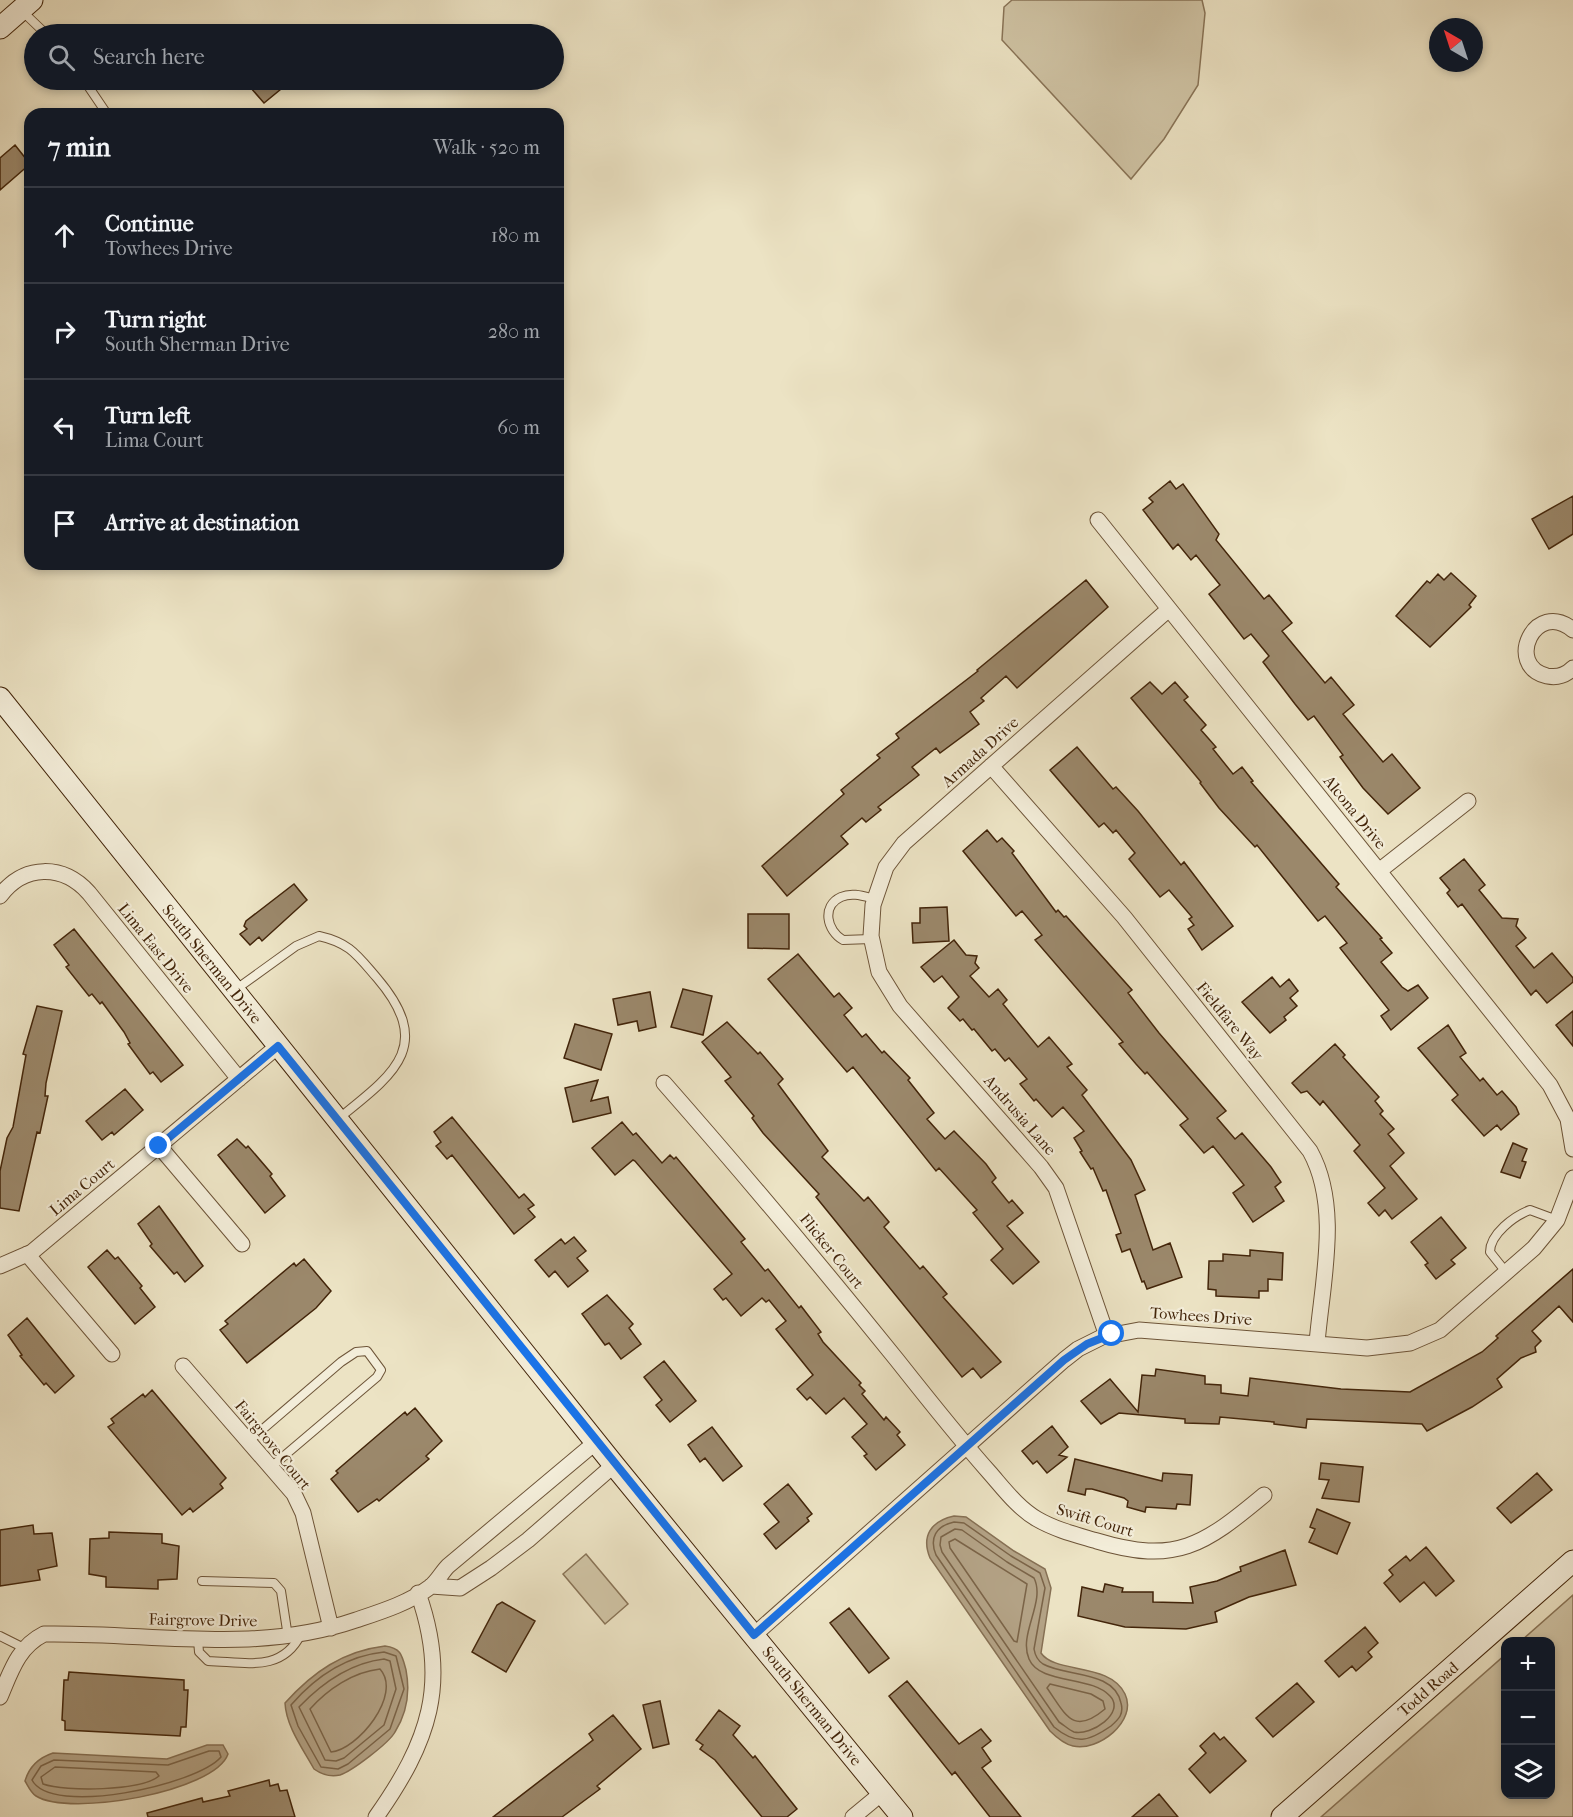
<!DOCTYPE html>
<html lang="en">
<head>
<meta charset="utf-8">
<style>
  body { margin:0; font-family:"IM FELL French Canon",serif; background:#242831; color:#f1f3f6 }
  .controls { position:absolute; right:18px; bottom:18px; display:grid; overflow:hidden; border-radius:12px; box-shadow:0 3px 9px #0003 }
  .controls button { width:54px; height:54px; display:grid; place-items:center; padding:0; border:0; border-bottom:2px solid #363941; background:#171b24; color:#f1f3f6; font:30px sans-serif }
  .compass { position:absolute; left:1429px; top:18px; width:54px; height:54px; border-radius:50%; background:#171b24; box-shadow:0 3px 9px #0003; rotate:321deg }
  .stop { position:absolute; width:18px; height:18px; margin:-14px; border:4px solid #1a73e8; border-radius:50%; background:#fff }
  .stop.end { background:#1a73e8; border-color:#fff; box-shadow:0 2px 6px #0008 }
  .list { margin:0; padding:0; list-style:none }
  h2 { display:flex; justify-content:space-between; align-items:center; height:78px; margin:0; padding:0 24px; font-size:26px }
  h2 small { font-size:20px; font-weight:400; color:#9ea1a6 }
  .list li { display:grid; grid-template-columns:39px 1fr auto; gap:18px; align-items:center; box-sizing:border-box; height:96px; padding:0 24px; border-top:2px solid #363941 }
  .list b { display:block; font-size:22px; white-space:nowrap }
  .list p { margin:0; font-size:20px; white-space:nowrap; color:#9ea1a6 }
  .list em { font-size:20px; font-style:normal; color:#9ea1a6 }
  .icon { flex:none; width:33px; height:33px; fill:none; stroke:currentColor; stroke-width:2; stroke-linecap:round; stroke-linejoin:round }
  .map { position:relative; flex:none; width:1573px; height:1817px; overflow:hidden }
  .search { position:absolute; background:#171b24; box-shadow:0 3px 9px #0003; left:24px; top:24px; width:540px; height:66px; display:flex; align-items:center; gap:15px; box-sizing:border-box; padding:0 21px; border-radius:33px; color:#9ea1a6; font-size:22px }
  .panel { position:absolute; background:#171b24; box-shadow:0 3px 9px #0003; left:24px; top:108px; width:540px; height:462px; border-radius:18px }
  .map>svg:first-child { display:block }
  .green { fill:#cfc3a4; stroke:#897457; stroke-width:1.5 }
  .water { fill:#b3a285; stroke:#867054; stroke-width:1.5 }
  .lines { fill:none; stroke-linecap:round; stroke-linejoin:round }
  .shore { stroke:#7b6448; stroke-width:1.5 }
  .building { fill:#9b886b; stroke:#43250a; stroke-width:1.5 }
  .lane-casing { stroke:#6d5438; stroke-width:10 }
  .street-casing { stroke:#6d5438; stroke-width:17 }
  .secondary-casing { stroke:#43250a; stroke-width:23 }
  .lane { stroke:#f3edd9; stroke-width:8 }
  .street { stroke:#f3edd9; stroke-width:15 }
  .secondary { stroke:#f3edd9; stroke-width:21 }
  .route { stroke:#1a73e8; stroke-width:8 }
  .labels { text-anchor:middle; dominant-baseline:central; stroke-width:4.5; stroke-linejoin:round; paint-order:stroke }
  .street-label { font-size:16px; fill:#43250a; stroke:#f3edd9 }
</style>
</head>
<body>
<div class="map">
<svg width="1573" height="1817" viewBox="0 0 1573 1817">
  <rect width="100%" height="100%" fill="#ece3c4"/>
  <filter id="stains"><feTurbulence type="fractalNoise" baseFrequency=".00333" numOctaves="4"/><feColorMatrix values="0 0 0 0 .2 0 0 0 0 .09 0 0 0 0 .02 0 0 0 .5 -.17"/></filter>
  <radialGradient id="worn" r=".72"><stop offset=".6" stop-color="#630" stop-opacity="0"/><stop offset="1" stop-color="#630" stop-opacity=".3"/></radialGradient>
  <path class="green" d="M1012 0H1202L1205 13 1198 85 1164 139 1131 179 1002 40 1004 7Z
    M586 1554 628 1604 605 1624 563 1574Z
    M1573 1595V1817H1321L1505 1655 1506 1794H1550V1642L1521 1641Z"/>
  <path class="water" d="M954 1516 966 1517 1014 1551 1045 1569 1051 1588 1041 1653C1055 1674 1110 1662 1125 1694 1138 1721 1098 1752 1073 1746 1064 1744 1056 1737 1050 1731L930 1558C921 1536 931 1521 954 1516Z
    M385 1646C401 1648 402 1655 406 1670 410 1691 407 1713 395 1732 389 1743 352 1771 340 1775 331 1777 321 1774 314 1769 303 1749 286 1726 285 1703 313 1672 343 1651 385 1646Z
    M207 1745H223L228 1754C215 1792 69 1817 36 1796 31 1793 28 1786 25 1781 29 1767 38 1758 53 1753L167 1759Z"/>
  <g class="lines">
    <path class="shore" d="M954 1522 964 1523 1011 1556 1040 1573 1045 1588 1034 1649C1035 1655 1037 1660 1043 1664 1066 1677 1114 1670 1121 1703 1124 1714 1119 1719 1111 1726 1088 1742 1076 1745 1054 1727L936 1555C929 1538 936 1526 954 1522Z
      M955 1529 962 1530 1007 1562 1034 1578C1046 1602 1018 1634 1029 1659 1040 1685 1091 1675 1110 1696 1126 1713 1091 1736 1074 1732 1069 1730 1064 1725 1059 1722L942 1552 940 1545 941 1537Z
      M955 1539 1027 1584 1017 1642 1014 1641 950 1548 949 1542Z
      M384 1652 396 1656 404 1689 390 1729 348 1764 338 1769 321 1767 298 1726 291 1705C316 1676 346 1656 384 1652Z
      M384 1659 390 1661 396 1689 384 1725 344 1758 336 1761 325 1760 299 1707C323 1682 350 1663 384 1659Z
      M380 1669C403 1695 357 1750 331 1752L310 1709C328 1689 353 1672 380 1669Z
      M1050 1684 1091 1694 1103 1701 1105 1709C1073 1736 1066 1715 1047 1688Z
      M209 1751H219L221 1757C197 1785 51 1817 32 1780L41 1766 54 1760 168 1765Z
      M55 1767 156 1772 159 1776C141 1791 66 1792 43 1784L41 1777Z"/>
  </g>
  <path class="building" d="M244 80H292L264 103Z
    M15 145 30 164 0 190V158Z
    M1170 481 1176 489 1183 484 1219 534 1216 540 1264 599 1269 595 1292 623 1282 631 1325 683 1331 677 1354 705 1343 714 1383 762 1392 754 1420 788 1388 814 1363 788 1340 757 1343 755 1314 716 1308 720 1295 704 1263 662 1269 656 1251 634 1244 639 1209 594 1220 585 1196 555 1191 560 1178 544 1173 549 1143 510 1153 502 1149 498Z
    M1573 496V534L1549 549 1532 519Z
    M1451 573 1476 596 1469 605 1471 607 1430 647 1396 616 1427 581 1430 583 1438 574 1444 580Z
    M1086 580 1108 607 1017 688 1006 676 981 698 984 701 970 712 979 724 940 753 936 748 912 767 919 775 878 807 881 810 866 822 862 818 841 836 848 844 787 896 762 866 844 794 841 790 880 758 877 755 899 738 896 734 978 671 977 670Z
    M1150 682 1162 694 1175 682 1188 697 1184 700 1206 725 1201 730 1216 747 1213 749 1233 774 1242 767 1253 781 1251 782 1339 884 1336 887 1382 938 1380 939 1392 953 1381 962 1402 987 1408 991 1418 985 1428 998 1391 1030 1381 1016 1389 1010 1340 948 1347 943 1325 916 1318 921 1257 845 1255 847 1219 808 1200 783 1201 782 1131 698Z
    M1077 747 1113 789 1116 787 1138 811 1181 865 1184 862 1233 926 1202 950 1188 929 1194 925 1189 919 1192 917 1169 890 1160 897 1129 859 1135 853 1116 830 1113 833 1104 823 1099 827 1050 770Z
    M987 830 997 842 1002 838 1014 851 1012 853 1056 912 1058 910 1064 917 1066 916 1132 990 1128 993 1159 1033 1226 1111 1217 1118 1235 1139 1242 1133 1271 1167 1281 1182 1275 1187 1284 1201 1253 1222 1233 1193 1244 1185 1213 1146 1204 1153 1180 1125 1188 1119 1147 1072 1145 1074 1136 1064 1119 1044 1123 1042 1035 940 1042 935 1022 911 1016 916 963 851Z
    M1464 859 1485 885 1479 890 1502 918 1518 919 1516 926 1526 938 1516 946 1534 968 1552 953 1573 978V982L1547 1003 1536 990 1531 995 1462 904 1458 907 1447 893 1450 890 1440 878Z
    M294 884 307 900 262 941 259 937 250 945 240 934 247 929 244 926 246 921Z
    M947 907 949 941 913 943 912 923H920V908Z
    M748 914H789V949L748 948Z
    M74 929 183 1065 161 1082 153 1072 150 1074 128 1044 130 1043 124 1032 102 1002 100 1004 92 994 89 996 66 967 69 965 54 945Z
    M954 940 966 955 977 956 975 963 979 968 970 976 989 997 998 989 1007 1000 1003 1004 1038 1047 1049 1037 1072 1064 1067 1067 1087 1090 1082 1095 1131 1160 1145 1190 1135 1195 1153 1250 1170 1243 1182 1277 1147 1289 1144 1281 1142 1282 1130 1249 1122 1252 1116 1235 1121 1233 1106 1190 1103 1191 1093 1168 1091 1169 1080 1152 1082 1151 1074 1138 1084 1131 1063 1107 1052 1117 1036 1099 1034 1101 1020 1084 1027 1079 1009 1058 1005 1061 995 1049 992 1051 974 1029 972 1030 963 1019 960 1021 948 1008 959 997 942 976 934 982 921 967Z
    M798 954 834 997 839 993 852 1008 844 1015 862 1037 866 1034 882 1053 884 1051 910 1078 908 1080 934 1113 927 1119 945 1139 954 1131 986 1164 996 1178 992 1182 1009 1203 1012 1200 1023 1213 1007 1226 1039 1262 1013 1284 991 1260 1003 1249 973 1213 977 1210 939 1168 936 1171 853 1067 847 1072 768 979Z
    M1272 977 1280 987 1289 979 1298 991 1290 998 1297 1006 1284 1017 1286 1020 1270 1033 1242 1002Z
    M683 989 712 996 703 1035 671 1027Z
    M650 992 656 1027 639 1031 637 1021 618 1025 613 999Z
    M37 1006 62 1011 46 1083 45 1096H48L40 1133 37 1132 19 1211 0 1208V1171L7 1138 13 1127 26 1055 23 1054Z
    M1573 1011V1046L1556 1025Z
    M727 1022 758 1054 760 1052 783 1079 778 1084 828 1151 822 1157 864 1201 868 1197 889 1222 884 1227 920 1269 923 1266 947 1294 943 1297 1001 1362 981 1378 973 1368 962 1377 816 1197 819 1194 763 1133 752 1118 754 1116 725 1081 731 1077 702 1042Z
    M575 1024 612 1034 601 1070 564 1058Z
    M1448 1025 1466 1053 1460 1057 1480 1081 1483 1078 1497 1095 1502 1091 1516 1107 1519 1114 1501 1130 1497 1125 1484 1136 1452 1100 1458 1095 1418 1048Z
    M1335 1044 1345 1055 1343 1057 1379 1097 1375 1101 1383 1111 1380 1114 1394 1129 1388 1134 1404 1153 1390 1166 1417 1199 1392 1219 1385 1210 1379 1216 1368 1203 1385 1188 1354 1151 1360 1145 1323 1101 1320 1105 1307 1091 1301 1093 1292 1083Z
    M598 1080 591 1101 608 1097 611 1113 573 1122 565 1088Z
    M125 1089 143 1110 114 1135 112 1132 102 1140 86 1121Z
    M452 1117 519 1198 524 1194 534 1205 528 1209 535 1217 514 1234 452 1155 447 1159 436 1146 441 1142 434 1132Z
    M622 1122 633 1135 636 1133 662 1163 670 1155 674 1159 676 1157 745 1239 741 1242 765 1271 768 1269 799 1308 801 1306 821 1332 818 1334 823 1342 861 1383 859 1385 865 1391 862 1394 884 1420 886 1417 900 1432 897 1435 905 1445 876 1470 864 1456 867 1454 852 1437 867 1424 844 1398 826 1414 810 1397 807 1400 797 1389 813 1375 776 1329 786 1321 769 1300 766 1302 762 1298 741 1316 726 1298 723 1300 714 1289 732 1274 635 1161 633 1160 615 1175 592 1148Z
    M237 1139 246 1148 248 1146 272 1174 270 1176 285 1196 265 1213 218 1155Z
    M1513 1143 1527 1149 1522 1161 1526 1162 1520 1178 1501 1172Z
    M159 1206 203 1266 185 1282 177 1272 174 1274 150 1246 152 1244 138 1224Z
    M1441 1217 1466 1248 1451 1260 1455 1264 1436 1279 1425 1265 1428 1263 1411 1242Z
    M574 1237 586 1251 577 1258 588 1271 568 1287 555 1271 549 1277 535 1260 561 1239 565 1244Z
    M107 1250 115 1259 118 1257 142 1286 140 1288 155 1307 135 1324 88 1267Z
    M1250 1250 1283 1253 1282 1280 1268 1279V1291H1259V1298L1216 1296V1290L1208 1289 1209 1261H1223V1254L1250 1256Z
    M304 1259 331 1291 316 1308 247 1363 220 1330 228 1324 225 1321 294 1263 296 1266Z
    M1573 1269V1322L1559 1306 1532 1331 1541 1341 1535 1347 1536 1352 1521 1358 1497 1379 1502 1387 1472 1407 1427 1431 1422 1424 1307 1419 1306 1428 1274 1424V1422L1220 1417 1219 1424 1185 1423V1419L1119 1413 1101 1424 1081 1401 1110 1379 1138 1412 1142 1375 1155 1376 1156 1369 1205 1376V1384L1221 1385V1393L1248 1396 1250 1378 1341 1389 1410 1392 1482 1352 1498 1338 1496 1336Z
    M607 1295 633 1324 629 1328 641 1344 621 1359 609 1343 605 1345 582 1314Z
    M27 1318 74 1376 55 1393 46 1383 44 1385 20 1356 22 1355 8 1335Z
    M664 1361 696 1401 670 1422 656 1405 662 1400 644 1377Z
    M152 1390 226 1478 220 1484 223 1488 193 1512 190 1508 182 1515 108 1427 114 1423 111 1419 143 1394 145 1397Z
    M415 1408 442 1441 426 1456 429 1459 379 1501 377 1499 358 1512 331 1479 338 1473 336 1471 378 1435 405 1412 407 1415Z
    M1052 1426 1068 1447 1059 1455 1067 1457 1047 1473 1037 1461 1033 1464 1022 1451Z
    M712 1427 742 1466 723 1481 705 1458 700 1462 688 1445Z
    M1075 1459 1162 1481 1163 1473 1192 1475 1190 1505 1177 1504 1176 1509 1146 1507 1145 1512 1127 1507 1128 1501 1124 1498 1092 1489H1086L1085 1495 1068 1491Z
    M1321 1463 1363 1467 1359 1502 1322 1498 1329 1480 1319 1479Z
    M1537 1473 1552 1490 1511 1523 1497 1508Z
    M788 1484 812 1514 807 1518 809 1521 776 1549 764 1534 779 1522 764 1504Z
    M1317 1509 1350 1523 1337 1554 1309 1542 1315 1529 1310 1527Z
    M33 1525 34 1534 52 1533 57 1566 38 1570 40 1580 0 1586V1530Z
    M109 1532 162 1534V1543L179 1546 177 1579 158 1580V1589L106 1587V1577L89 1574 90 1539 109 1538Z
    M1426 1547 1454 1581 1436 1596 1424 1582 1400 1602 1384 1583 1393 1575 1389 1570 1406 1556 1410 1561Z
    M1285 1550 1296 1585 1249 1597 1215 1612 1217 1622 1186 1629 1125 1627 1078 1616 1082 1587 1103 1592 1105 1584 1123 1588 1122 1592H1153V1602L1193 1603 1190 1587 1217 1581 1241 1571 1240 1567Z
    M502 1602 535 1621 506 1672 472 1652 497 1605Z
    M849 1608 889 1658 869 1673 830 1623Z
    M1365 1627 1378 1643 1368 1652 1372 1657 1356 1671 1352 1666 1339 1677 1325 1661Z
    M69 1672 184 1680V1690H188L186 1727H181L180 1736 65 1730V1721L62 1720 64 1680H68Z
    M907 1681 959 1744 981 1729 991 1741 982 1748 991 1761 982 1768 1021 1817H990L955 1772 952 1775 889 1696Z
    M1297 1683 1314 1702 1273 1737 1256 1718Z
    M660 1701 669 1744 653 1748 643 1705Z
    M719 1710 740 1726 733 1735 753 1758 755 1756 797 1809 787 1817H762L715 1760 700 1749 703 1745 696 1740Z
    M613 1715 641 1749 597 1786 600 1789 562 1817H493L593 1740 589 1734Z
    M1214 1733 1220 1740 1224 1737 1246 1761 1210 1793 1189 1769 1206 1753 1200 1746Z
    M269 1780 270 1786 278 1784 280 1791 287 1790 295 1817H148L147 1813 202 1798 203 1802 230 1796 228 1791Z
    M1159 1794 1178 1817H1132Z"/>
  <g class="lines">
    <defs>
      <path id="lane" d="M22 11 46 34
        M84 80 107 114
        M871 939 843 940C827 931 821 906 841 897 852 892 863 896 875 899
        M235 990 296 946 319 936C350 943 357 955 377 978 435 1046 394 1074 338 1119
        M1506 1272 1490 1252C1490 1234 1514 1216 1530 1210L1557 1220
        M249 1441 341 1362 356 1352 367 1351 381 1370 377 1377 271 1467
        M202 1581 274 1583 281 1591 288 1637
        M0 1636 24 1648
        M198 1640 199 1652 208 1661C245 1662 282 1673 301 1634"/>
      <path id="street" d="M1098 520 1550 1085 1568 1119 1573 1149
        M1573 630C1535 598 1504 666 1547 676 1557 678 1566 675 1573 668
        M991 766 1124 917 1310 1151C1341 1207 1322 1282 1317 1343
        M1379 871 1468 801
        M0 896C24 864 63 864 89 893L239 1079
        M664 1083C744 1174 821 1266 897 1360 927 1398 957 1436 989 1472 1004 1489 1018 1508 1037 1519 1056 1530 1077 1535 1097 1541 1176 1565 1204 1545 1264 1495
        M159 1146 242 1244
        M27 1254 112 1354
        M0 1266 32 1252 278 1046
        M1107 1336 1056 1188 1041 1167 900 1006 879 972 871 936 873 905 886 867 904 843 1169 609
        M183 1366 294 1494 303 1513 331 1628
        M431 1586 460 1588 491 1568 528 1540 614 1465
        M754 1635 1064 1360 1078 1349 1102 1337 1139 1330 1367 1348 1410 1343 1440 1330 1534 1248 1557 1220 1573 1178
        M0 1697C11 1671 18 1647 44 1634 150 1632 254 1655 356 1620 380 1612 409 1603 430 1587 437 1582 442 1572 448 1566L596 1442
        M376 1817C429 1742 450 1683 418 1593
        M853 1817 882 1793"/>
      <path id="secondary" d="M0 28 32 0
        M0 698 614 1465 902 1817
        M1282 1817 1573 1561"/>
    </defs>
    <use href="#lane" class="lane-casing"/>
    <use href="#street" class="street-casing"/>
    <use href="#secondary" class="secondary-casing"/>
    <use href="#lane" class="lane"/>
    <use href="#street" class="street"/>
    <use href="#secondary" class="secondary"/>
  </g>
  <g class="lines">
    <path class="route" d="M159 1146 278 1046 754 1635 1064 1360 1087 1344 1112 1334"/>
  </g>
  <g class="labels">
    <g class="street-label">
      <text transform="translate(980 752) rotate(-42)">Armada Drive</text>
      <text transform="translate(1355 812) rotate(51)">Alcona Drive</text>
      <text transform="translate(156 948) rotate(51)">Lima East Drive</text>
      <text transform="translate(212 964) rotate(51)">South Sherman Drive</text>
      <text transform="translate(1230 1021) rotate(51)">Fieldfare Way</text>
      <text transform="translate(1020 1115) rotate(49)">Andrusia Lane</text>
      <text transform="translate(82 1187) rotate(-40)">Lima Court</text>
      <text transform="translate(832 1251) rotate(51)">Flicker Court</text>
      <text transform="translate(1201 1316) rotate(4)">Towhees Drive</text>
      <text transform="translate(273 1445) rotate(51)">Fairgrove Court</text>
      <text transform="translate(1095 1520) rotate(17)">Swift Court</text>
      <text transform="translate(203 1620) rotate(1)">Fairgrove Drive</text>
      <text transform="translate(1428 1689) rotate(-41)">Todd Road</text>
      <text transform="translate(812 1706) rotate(51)">South Sherman Drive</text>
    </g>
  </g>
  <rect width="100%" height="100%" filter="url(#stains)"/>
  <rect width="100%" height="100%" fill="url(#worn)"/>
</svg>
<div class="controls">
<button>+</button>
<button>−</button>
<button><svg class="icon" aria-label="layers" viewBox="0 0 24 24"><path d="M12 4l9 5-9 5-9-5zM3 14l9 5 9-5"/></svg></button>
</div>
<svg class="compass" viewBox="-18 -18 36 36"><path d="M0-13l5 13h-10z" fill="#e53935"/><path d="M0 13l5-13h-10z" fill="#9ea1a6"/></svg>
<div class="stop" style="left:1112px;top:1334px"></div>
<div class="stop end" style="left:159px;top:1146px"></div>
<div class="search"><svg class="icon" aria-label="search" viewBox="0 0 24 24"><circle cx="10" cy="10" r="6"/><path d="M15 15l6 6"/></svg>Search here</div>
<section class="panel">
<h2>7 min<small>Walk · 520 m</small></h2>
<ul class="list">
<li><svg class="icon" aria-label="ahead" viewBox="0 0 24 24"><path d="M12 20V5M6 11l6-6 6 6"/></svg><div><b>Continue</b><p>Towhees Drive</p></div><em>180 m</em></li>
<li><svg class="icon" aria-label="right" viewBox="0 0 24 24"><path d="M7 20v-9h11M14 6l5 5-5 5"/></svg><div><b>Turn right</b><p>South Sherman Drive</p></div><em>280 m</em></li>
<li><svg class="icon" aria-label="left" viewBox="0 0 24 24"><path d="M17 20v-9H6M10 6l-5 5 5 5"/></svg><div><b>Turn left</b><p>Lima Court</p></div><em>60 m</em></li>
<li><svg class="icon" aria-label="arrive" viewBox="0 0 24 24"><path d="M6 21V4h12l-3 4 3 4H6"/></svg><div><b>Arrive at destination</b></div></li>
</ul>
</section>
</div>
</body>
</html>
